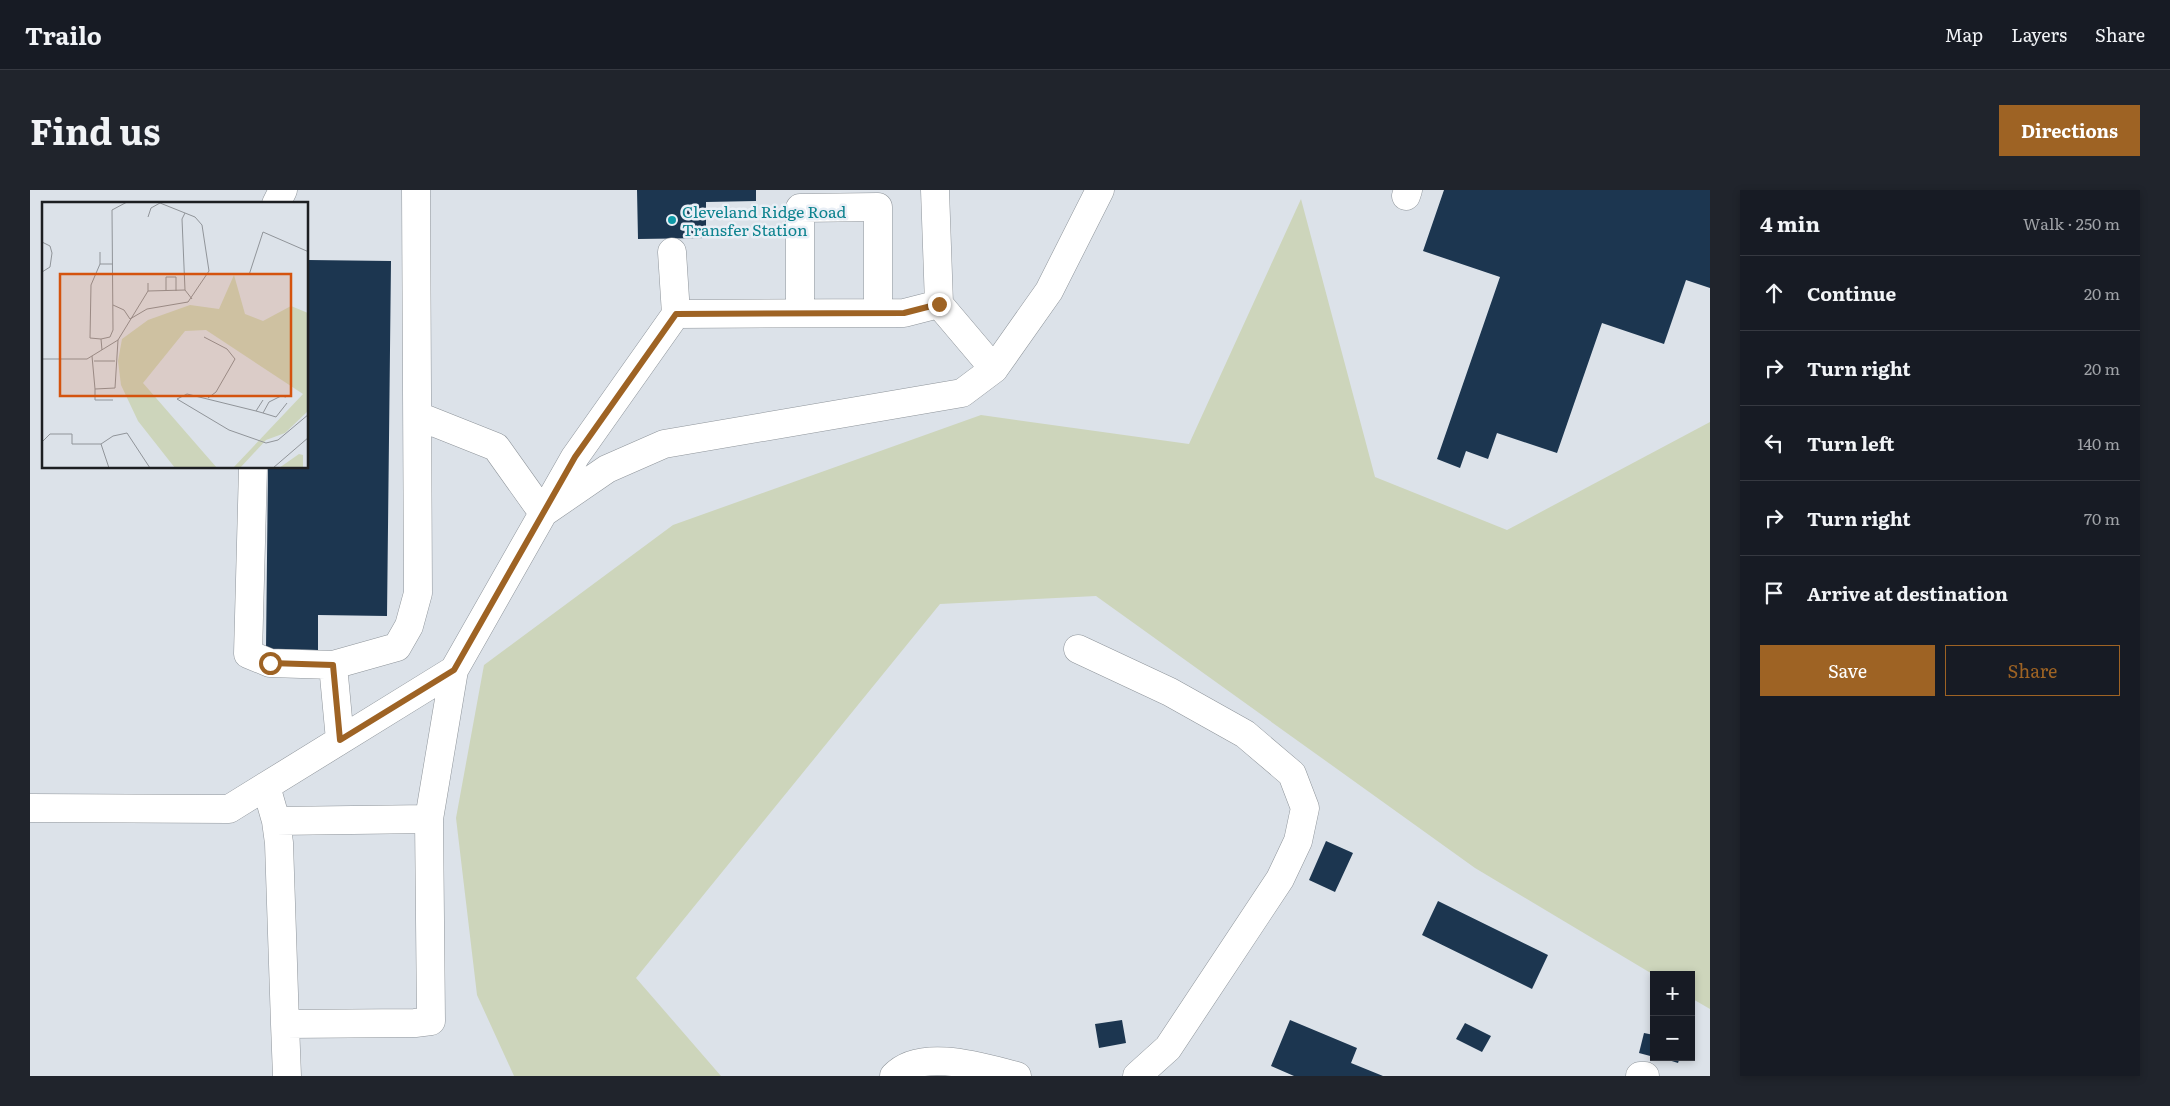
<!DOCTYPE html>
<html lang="en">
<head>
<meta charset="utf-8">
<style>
  body { margin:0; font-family:Literata,serif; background:#20242c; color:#f1f3f6 }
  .controls { position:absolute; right:15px; bottom:15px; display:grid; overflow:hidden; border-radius:0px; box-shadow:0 2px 8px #0003 }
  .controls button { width:45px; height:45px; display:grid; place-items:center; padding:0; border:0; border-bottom:1px solid #363941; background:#171b24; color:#f1f3f6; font:25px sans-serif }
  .stop { position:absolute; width:15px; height:15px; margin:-11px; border:4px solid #9e6324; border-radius:50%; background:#fff }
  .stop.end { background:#9e6324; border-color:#fff; box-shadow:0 1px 5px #0008 }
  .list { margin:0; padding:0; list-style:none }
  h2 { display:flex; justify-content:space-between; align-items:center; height:65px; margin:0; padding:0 20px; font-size:21px }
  h2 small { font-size:16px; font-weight:400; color:#9ea1a6 }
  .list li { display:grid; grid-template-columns:32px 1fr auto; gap:15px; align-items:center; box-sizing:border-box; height:75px; padding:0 20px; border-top:1px solid #363941 }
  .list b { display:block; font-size:19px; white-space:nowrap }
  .list em { font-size:16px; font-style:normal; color:#9ea1a6 }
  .actions { display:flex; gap:10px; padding:15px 20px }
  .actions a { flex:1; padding:11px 0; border:1px solid #9e6324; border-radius:0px; text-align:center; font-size:18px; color:#9e6324 }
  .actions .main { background:#9e6324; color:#fff }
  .icon { flex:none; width:28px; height:28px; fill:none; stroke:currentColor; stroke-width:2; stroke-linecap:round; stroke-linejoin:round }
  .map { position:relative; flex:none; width:1680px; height:886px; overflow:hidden; border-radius:0px }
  header { display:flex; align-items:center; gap:30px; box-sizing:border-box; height:70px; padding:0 25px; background:#171b24; border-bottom:1px solid #363941 }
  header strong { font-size:24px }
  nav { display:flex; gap:28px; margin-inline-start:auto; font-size:18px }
  .intro { display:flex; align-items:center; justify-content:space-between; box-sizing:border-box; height:120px; padding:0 30px }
  h1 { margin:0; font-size:35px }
  .button { padding:12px 22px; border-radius:0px; background:#9e6324; color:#fff; font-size:18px; font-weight:700 }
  main { display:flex; gap:30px; padding:0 30px }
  aside { flex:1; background:#171b24; border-radius:0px; box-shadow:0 2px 8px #0003 }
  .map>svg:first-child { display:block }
  .green { fill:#cdd5bb }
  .building { fill:#1c3650 }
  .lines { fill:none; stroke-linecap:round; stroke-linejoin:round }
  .minor-casing { stroke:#8e949a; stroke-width:29 }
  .minor { stroke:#fff; stroke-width:28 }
  .route { stroke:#9e6324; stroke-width:6 }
  .culture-dot { fill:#0f9aa8; stroke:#e9eff6; stroke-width:2 }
  .labels { text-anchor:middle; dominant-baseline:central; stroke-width:5; stroke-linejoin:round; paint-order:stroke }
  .culture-label { font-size:16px; fill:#0d838f; stroke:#e9eff6; text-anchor:start }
  .inset-road { fill:none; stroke:#909499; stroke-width:1 }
  .view { fill:#d4530e; fill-opacity:0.15; stroke:#d4530e; stroke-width:2.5 }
  .inset-edge { fill:none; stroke:#1d1f22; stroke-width:2.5 }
</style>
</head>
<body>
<header>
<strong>Trailo</strong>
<nav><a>Map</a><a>Layers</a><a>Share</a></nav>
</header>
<div class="intro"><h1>Find us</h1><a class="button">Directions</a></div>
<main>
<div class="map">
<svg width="1680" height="886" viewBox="0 0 1680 886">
  <rect width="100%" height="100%" fill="#dce2e9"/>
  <path class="green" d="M1271 9 1345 287 1477 340 1680 232V819L1661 808V785H1624L1445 678 1066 406 910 414 606 788 691 886H484L447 805 426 628 454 475 643 335 951 225 1159 254Z"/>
  <path class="building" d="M607 0H726V11L676 12V48L608 49Z
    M1414 0H1680V98L1656 90 1634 154 1572 133 1527 263 1467 243 1458 269 1436 261 1430 278 1407 269 1470 87 1393 61Z
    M278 70 361 71 357 426 288 425V460L236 459 238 278H278Z
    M1296 651 1323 663 1305 702 1279 690Z
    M1408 711 1518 765 1502 799 1392 745Z
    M1092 830 1096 853 1069 858 1065 834Z
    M1260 830 1327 858 1321 873 1353 886H1264L1241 876Z
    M1435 833 1461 846 1452 862 1426 849Z
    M1614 843 1624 845V867L1609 863Z
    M1629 867H1650L1648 873Z"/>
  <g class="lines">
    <defs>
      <path id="minor" d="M905 0 909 114 964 179
        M1376 6 1378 0
        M246 14 253 0
        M770 123V18L848 17V123
        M646 124 874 123 909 114
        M388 226 466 257 513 323 577 279 634 254 932 203 964 179 1019 101 1070 0
        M223 278 218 464 240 473 303 475 310 550
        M1048 459 1140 502 1215 544 1262 584 1275 618 1268 651 1250 689 1138 858 1107 886
        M303 475 367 457 379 436 388 403 386 0
        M236 596 246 631 249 653 255 834 385 833 401 831 399 629 424 480
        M0 618 199 619 424 480 545 267 646 124 642 62
        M246 631 399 629
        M255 834 257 886
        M864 886C891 857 955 878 987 886
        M1610 886H1615"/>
    </defs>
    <use href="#minor" class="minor-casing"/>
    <use href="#minor" class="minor"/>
  </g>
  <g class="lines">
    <path class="route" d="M240 473 303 475 310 550 424 480 545 267 646 124 874 123 909 114"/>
  </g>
  <circle class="culture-dot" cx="642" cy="30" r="5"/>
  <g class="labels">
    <g class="culture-label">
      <text x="652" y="21">Cleveland Ridge Road<tspan x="652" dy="18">Transfer Station</tspan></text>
    </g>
  </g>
  <g transform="translate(12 12)">
    <rect width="266" height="266" fill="#dce2e9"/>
    <path d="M192 73 203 112 221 119 249 104 266 111V209L243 231 224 238 198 266H191L261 192 164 128 143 129 101 181 175 266H133L96 219 79 183 76 159 80 137 106 118 148 103 177 107ZM257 252 261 253V266H237Z" fill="#cdd5bb"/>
    <path class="inset-road" d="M143 11 140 17 143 88 150 97M0 40 8 44 10 51 8 65 0 70M58 50V62H71M58 62 49 83 48 136 59 137 60 148M207 73 221 30 267 50M106 89 143 88M124 89V75H134V89M71 103 82 108 88 117 105 107 146 100 167 69 160 23 153 15 118 1 109 6 106 15M162 135 185 147 193 157 174 190 166 196M59 137 68 135 71 128 70 8 85 0M50 154 53 187 73 186 76 138M0 157H45L76 138 106 89V81M52 159H73M53 187V198H71M221 198 214 209 145 192 135 197 187 228 224 241 236 238 267 212M214 209 221 211 227 200 239 194 244 195M221 211 234 215 245 201M0 240 8 232H30V242H59L71 234 85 231 108 266M59 242 67 266M231 266 267 235"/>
    <path class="view" d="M18 72H249V194H18Z"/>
    <rect width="266" height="266" class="inset-edge"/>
  </g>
</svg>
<div class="controls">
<button>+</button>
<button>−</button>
</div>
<div class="stop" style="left:240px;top:473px"></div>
<div class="stop end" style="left:909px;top:114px"></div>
</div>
<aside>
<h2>4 min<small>Walk · 250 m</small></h2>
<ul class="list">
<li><svg class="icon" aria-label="ahead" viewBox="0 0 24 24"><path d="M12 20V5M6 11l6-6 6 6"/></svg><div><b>Continue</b></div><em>20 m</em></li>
<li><svg class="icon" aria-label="right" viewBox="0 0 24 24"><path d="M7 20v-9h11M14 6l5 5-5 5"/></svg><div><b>Turn right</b></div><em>20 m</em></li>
<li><svg class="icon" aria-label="left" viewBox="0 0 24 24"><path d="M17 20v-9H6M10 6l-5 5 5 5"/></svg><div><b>Turn left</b></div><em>140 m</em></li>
<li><svg class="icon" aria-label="right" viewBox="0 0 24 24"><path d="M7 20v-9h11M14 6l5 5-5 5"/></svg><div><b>Turn right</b></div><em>70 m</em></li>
<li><svg class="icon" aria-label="arrive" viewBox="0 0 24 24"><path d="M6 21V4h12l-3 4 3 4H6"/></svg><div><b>Arrive at destination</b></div></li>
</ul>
<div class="actions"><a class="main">Save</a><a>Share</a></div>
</aside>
</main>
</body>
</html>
